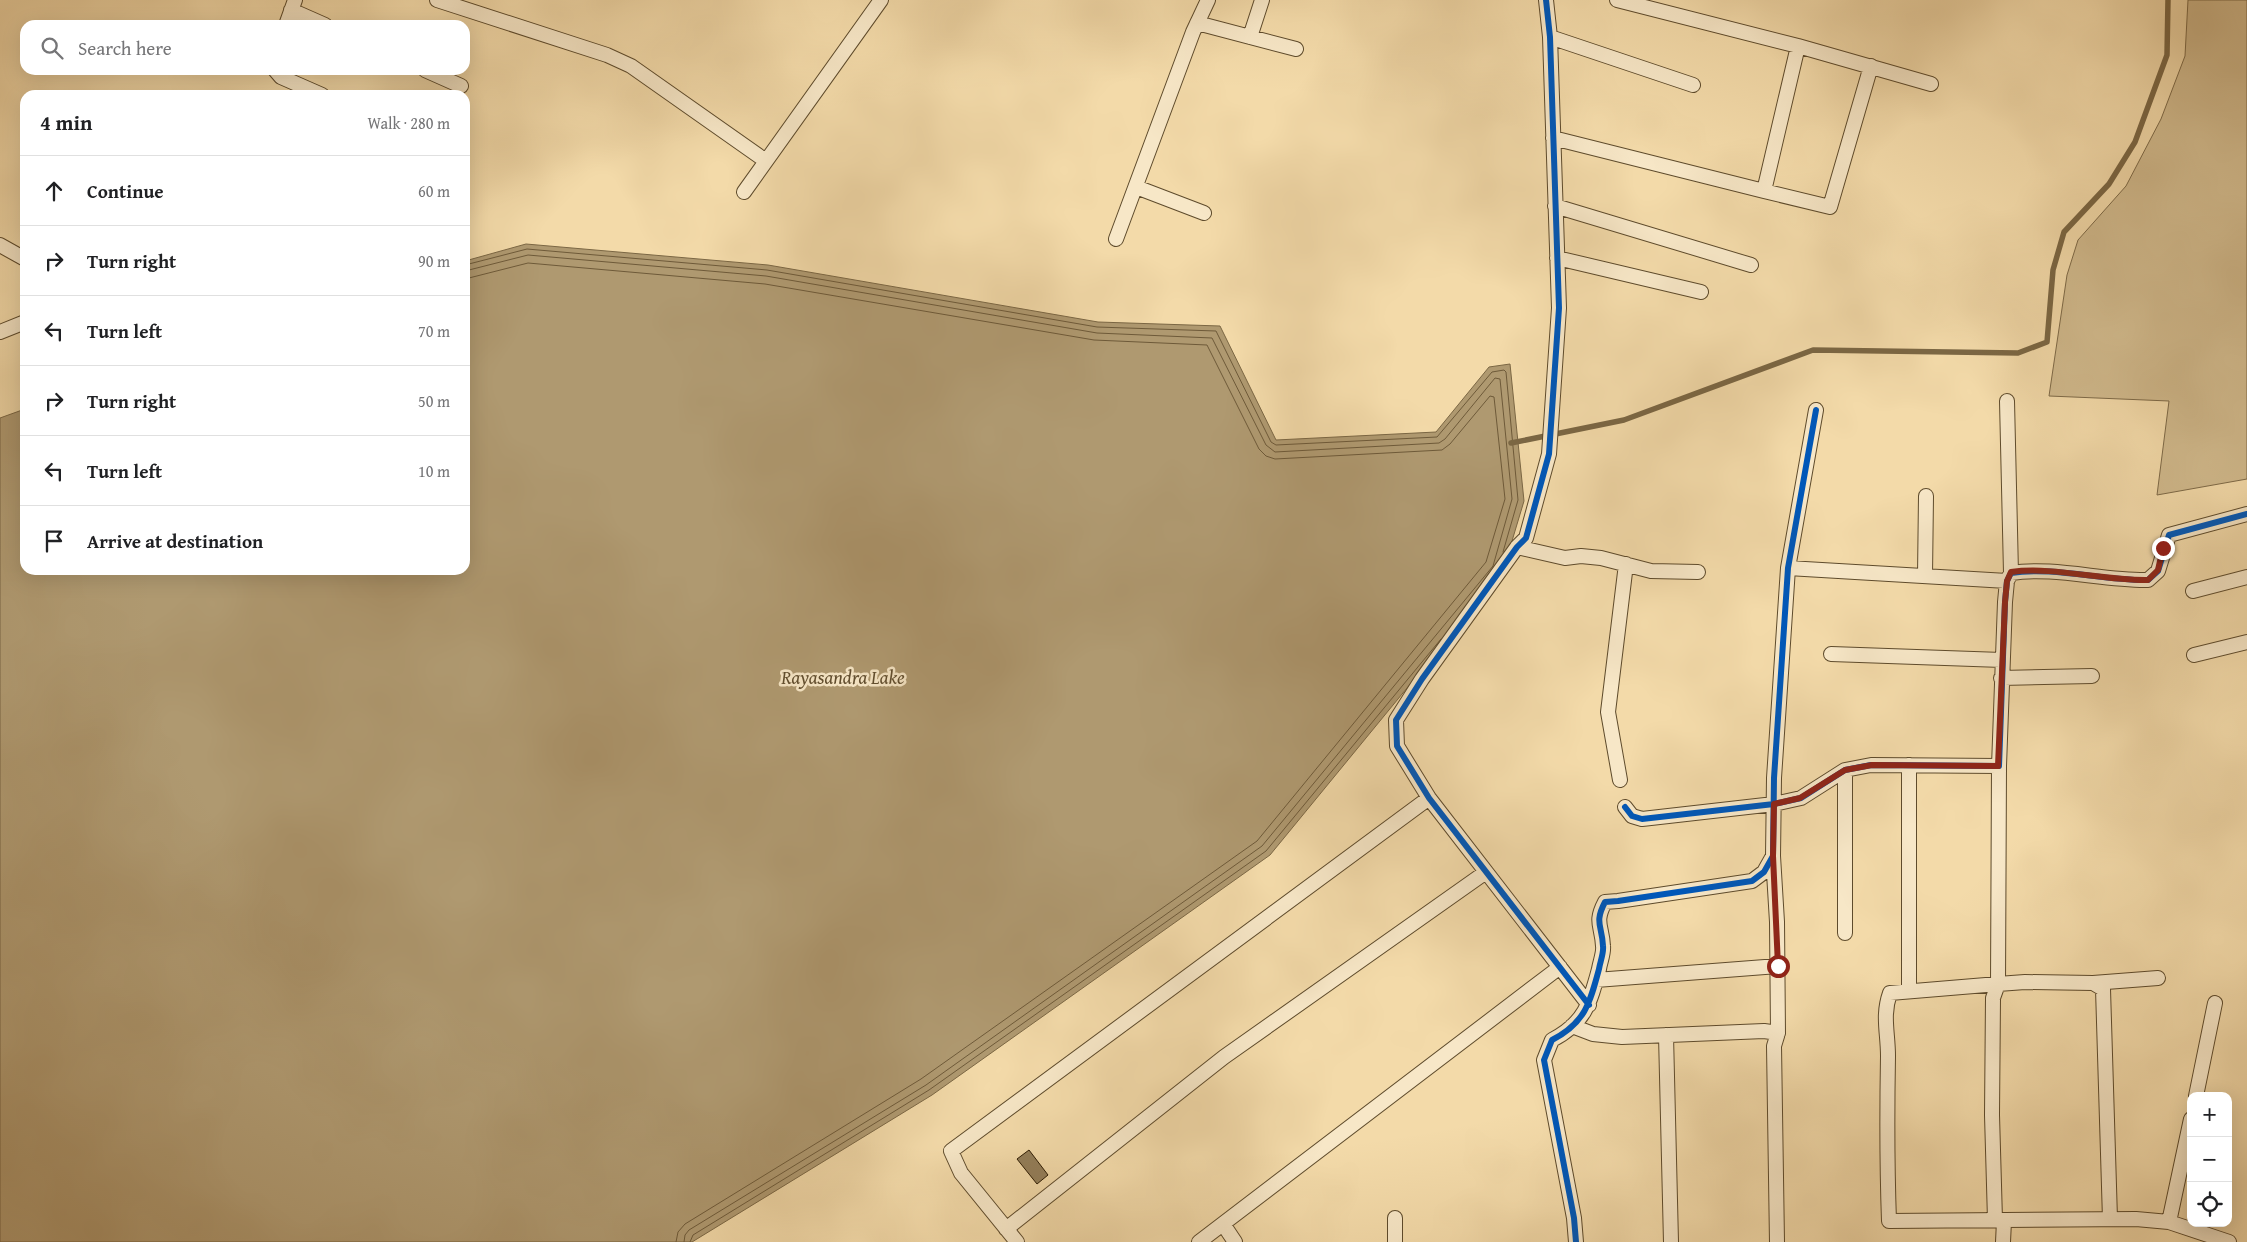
<!DOCTYPE html>
<html lang="en">
<head>
<meta charset="utf-8">
<style>
  body { margin:0; font-family:"Gentium Book Plus",serif; background:#f6f6f6; color:#202124 }
  .controls { position:absolute; right:15px; bottom:15px; display:grid; overflow:hidden; border-radius:10px; box-shadow:0 5px 20px #0002 }
  .controls button { width:45px; height:45px; display:grid; place-items:center; padding:0; border:0; border-bottom:1px solid #e0e0e0; background:#fff; color:#202124; font:25px sans-serif }
  .stop { position:absolute; width:15px; height:15px; margin:-11px; border:4px solid #8f2418; border-radius:50%; background:#fff }
  .stop.end { background:#8f2418; border-color:#fff; box-shadow:0 1px 5px #0008 }
  .list { margin:0; padding:0; list-style:none }
  h2 { display:flex; justify-content:space-between; align-items:center; height:65px; margin:0; padding:0 20px; font-size:21px }
  h2 small { font-size:16px; font-weight:400; color:#757577 }
  .list li { display:grid; grid-template-columns:32px 1fr auto; gap:15px; align-items:center; box-sizing:border-box; height:70px; padding:0 20px; border-top:1px solid #e0e0e0 }
  .list b { display:block; font-size:19px; white-space:nowrap }
  .list em { font-size:16px; font-style:normal; color:#757577 }
  .icon { flex:none; width:28px; height:28px; fill:none; stroke:currentColor; stroke-width:2; stroke-linecap:round; stroke-linejoin:round }
  .map { position:relative; flex:none; width:2247px; height:1242px; overflow:hidden }
  .search { position:absolute; background:#fff; box-shadow:0 5px 20px #0002; left:20px; top:20px; width:450px; height:55px; display:flex; align-items:center; gap:12px; box-sizing:border-box; padding:0 18px; border-radius:15px; color:#757577; font-size:19px }
  .panel { position:absolute; background:#fff; box-shadow:0 5px 20px #0002; left:20px; top:90px; width:450px; height:485px; border-radius:15px }
  .map>svg:first-child { display:block }
  .green { fill:#d1ba8d; stroke:#7e6a48 }
  .water { fill:#af9970; stroke:#7b6744 }
  .lines { fill:none; stroke-linecap:round; stroke-linejoin:round }
  .shore { stroke:#6e5a39; stroke-width:1 }
  .stream { stroke:#7b6744; stroke-width:5.5 }
  .building { fill:#937e59; stroke:#2c1b02 }
  .minor-casing { stroke:#5e4b2c; stroke-width:16 }
  .minor { stroke:#f7e7c7; stroke-width:14 }
  .cycleway-casing { stroke:#f7e7c7; stroke-width:9 }
  .cycleway { stroke:#0057b8; stroke-width:6 }
  .route { stroke:#8f2418; stroke-width:6 }
  .labels { text-anchor:middle; dominant-baseline:central; stroke-width:5; stroke-linejoin:round; paint-order:stroke }
  .water-label { font-size:19px; font-style:italic; fill:#604d2e; stroke:#f7e7c7 }
</style>
</head>
<body>
<div class="map">
<svg width="2247" height="1242" viewBox="0 0 2247 1242">
  <rect width="100%" height="100%" fill="#f3daa9"/>
  <filter id="stains"><feTurbulence type="fractalNoise" baseFrequency=".004" numOctaves="4"/><feColorMatrix values="0 0 0 0 .2 0 0 0 0 .09 0 0 0 0 .02 0 0 0 .5 -.17"/></filter>
  <radialGradient id="worn" r=".72"><stop offset=".6" stop-color="#630" stop-opacity="0"/><stop offset="1" stop-color="#630" stop-opacity=".3"/></radialGradient>
  <path class="green" d="M2188 0H2247V479L2157 495 2169 401 2049 396 2067 275 2078 240 2126 186 2161 119 2185 56Z"/>
  <path class="water" d="M526 244 768 265 1098 322 1220 326 1276 440 1436 432 1489 367 1510 364 1524 501 1503 571 1270 855 932 1095 692 1242H0V418L25 409V570H465V261Z"/>
  <g class="lines">
    <path class="shore" d="M465 265 527 249 767 270 1097 327 1216 331 1271 442 1276 445 1437 437 1492 372 1504 370 1506 372 1518 500 1503 552
      M465 271 528 255 766 276 1097 333 1212 338 1266 445 1275 452 1439 443 1445 439 1495 378 1500 379 1512 499 1493 566 1262 846 926 1085 689 1230 685 1235 684 1242
      M465 279 528 263 765 284 1094 340 1207 345 1259 449 1266 456 1275 459 1442 450 1450 444 1490 396 1494 397 1505 499 1486 562 1257 841 921 1079 685 1224 678 1232 676 1242
      M690 1242 693 1235 929 1090 1266 851 1441 639"/>
    <path class="stream" d="M1511 443 1624 420 1813 350 2018 353 2047 342 2053 270 2064 232 2109 184 2135 142 2167 55 2168 0"/>
  </g>
  <path class="building" d="M1029 1150 1048 1175 1037 1184 1017 1159Z"/>
  <g class="lines">
    <defs>
      <path id="minor" d="M437 0 607 55 631 66 766 161
        M1546 0 1550 37 1559 308 1549 454 1526 538 1517 547 1422 679 1396 720 1397 746 1429 798 1589 1005
        M291 10 325 25
        M1197 23 1296 49
        M286 25 295 0
        M1250 37 1262 0
        M1550 37 1693 85
        M1798 46 1931 84
        M275 70 281 77 322 95
        M425 70 461 86
        M1553 138 1764 191 1798 46 1617 0
        M1136 187 1204 213
        M1764 191 1830 207 1871 66
        M744 192 881 0
        M1555 206 1751 265
        M1116 239 1193 32 1208 0
        M0 245 25 259
        M1557 258 1701 292
        M0 332 25 322
        M2007 401 2011 573
        M1517 547 1565 558 1581 556 1601 558 1651 571 1698 572
        M1788 568 2007 581
        M1925 576 1926 496
        M2193 591 2247 577
        M1831 654 2002 660
        M2194 655 2247 642
        M2001 678 2092 676
        M1999 766 1998 984 1890 993C1882 1016 1888 1032 1888 1056 1887 1111 1887 1166 1889 1221L2136 1219 2169 1222
        M1620 780 1608 712 1626 564
        M1625 807 1632 816 1642 819 1774 804 1801 798 1845 770 1871 765 1999 766 2005 602 2007 581 2011 573C2053 566 2104 581 2148 580L2158 571 2169 535 2247 514
        M1773 856 1777 922 1778 1033
        M1845 933V770
        M1596 980 1778 966
        M2093 983 2158 978
        M1909 990V765
        M1572 1026 1593 1034 1622 1037 1764 1031 1778 1033 1774 1046 1777 1242
        M1666 1035 1671 1242
        M2196 1096 2215 1003
        M2191 1119 2169 1222 2229 1242
        M1995 1220 1992 1115 1993 998 1998 984 2025 982 2093 983 2103 989 2110 1219
        M1223 1224 1235 1242
        M1006 1229 1224 1057 1486 872
        M1017 1242 961 1173 951 1151 1429 798
        M1199 1242 1560 967
        M1395 1242V1218
        M1576 1242 1574 1218 1544 1060 1552 1040C1585 1023 1590 1003 1599 969 1600 962 1604 953 1603 946 1602 925 1594 923 1605 902L1618 901 1752 881 1764 872 1773 856 1774 778 1788 568 1816 410
        M2003 1242 2004 1221"/>
    </defs>
    <use href="#minor" class="minor-casing"/>
    <use href="#minor" class="minor"/>
    <defs>
      <path id="cycleway" d="M1546 0 1550 37 1559 308 1549 454 1526 538 1517 547 1422 679 1396 720 1397 746 1429 798 1589 1005
        M1625 807 1632 816 1642 819 1774 804 1801 798 1845 770 1871 765 1999 766 2005 602 2007 581 2011 573C2053 566 2104 581 2148 580L2158 571 2169 535 2247 514
        M1576 1242 1574 1218 1544 1060 1552 1040C1585 1023 1590 1003 1599 969 1600 962 1604 953 1603 946 1602 925 1594 923 1605 902L1618 901 1752 881 1764 872 1773 856 1774 778 1788 568 1816 410"/>
    </defs>
    <use href="#cycleway" class="cycleway-casing"/>
    <use href="#cycleway" class="cycleway"/>
  </g>
  <g class="lines">
    <path class="route" d="M1778 966 1773 856 1774 804 1800 798 1845 770 1872 765 1998 766 2005 602 2007 581 2011 572C2053 566 2104 581 2148 580L2158 570 2163 548"/>
  </g>
  <g class="labels">
    <g class="water-label">
      <text x="843" y="677">Rayasandra Lake</text>
    </g>
  </g>
  <rect width="100%" height="100%" filter="url(#stains)"/>
  <rect width="100%" height="100%" fill="url(#worn)"/>
</svg>
<div class="controls">
<button>+</button>
<button>−</button>
<button><svg class="icon" aria-label="locate" viewBox="0 0 24 24"><circle cx="12" cy="12" r="6"/><path d="M12 2v4M12 18v4M2 12h4M18 12h4"/></svg></button>
</div>
<div class="stop" style="left:1778px;top:966px"></div>
<div class="stop end" style="left:2163px;top:548px"></div>
<div class="search"><svg class="icon" aria-label="search" viewBox="0 0 24 24"><circle cx="10" cy="10" r="6"/><path d="M15 15l6 6"/></svg>Search here</div>
<section class="panel">
<h2>4 min<small>Walk · 280 m</small></h2>
<ul class="list">
<li><svg class="icon" aria-label="ahead" viewBox="0 0 24 24"><path d="M12 20V5M6 11l6-6 6 6"/></svg><div><b>Continue</b></div><em>60 m</em></li>
<li><svg class="icon" aria-label="right" viewBox="0 0 24 24"><path d="M7 20v-9h11M14 6l5 5-5 5"/></svg><div><b>Turn right</b></div><em>90 m</em></li>
<li><svg class="icon" aria-label="left" viewBox="0 0 24 24"><path d="M17 20v-9H6M10 6l-5 5 5 5"/></svg><div><b>Turn left</b></div><em>70 m</em></li>
<li><svg class="icon" aria-label="right" viewBox="0 0 24 24"><path d="M7 20v-9h11M14 6l5 5-5 5"/></svg><div><b>Turn right</b></div><em>50 m</em></li>
<li><svg class="icon" aria-label="left" viewBox="0 0 24 24"><path d="M17 20v-9H6M10 6l-5 5 5 5"/></svg><div><b>Turn left</b></div><em>10 m</em></li>
<li><svg class="icon" aria-label="arrive" viewBox="0 0 24 24"><path d="M6 21V4h12l-3 4 3 4H6"/></svg><div><b>Arrive at destination</b></div></li>
</ul>
</section>
</div>
</body>
</html>
